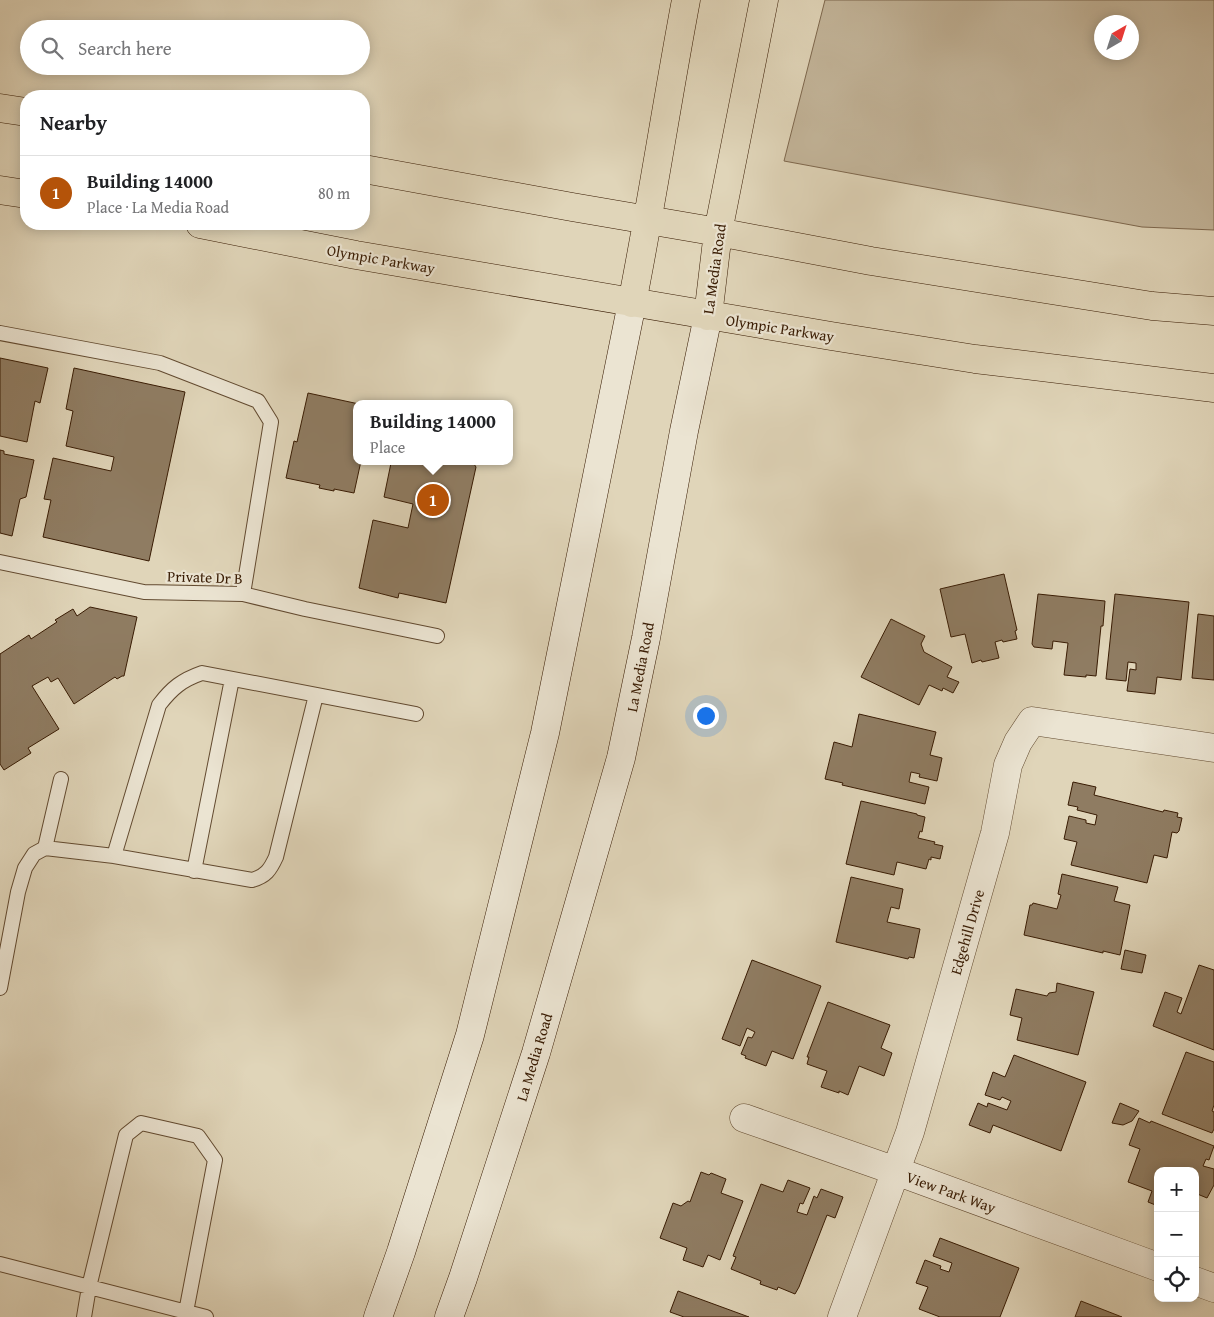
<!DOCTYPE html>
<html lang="en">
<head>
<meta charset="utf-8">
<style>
  body { margin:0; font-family:"Gentium Book Plus",serif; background:#f6f6f6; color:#202124 }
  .controls { position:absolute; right:15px; bottom:15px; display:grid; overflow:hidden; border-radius:10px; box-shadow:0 2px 12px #0003 }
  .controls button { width:45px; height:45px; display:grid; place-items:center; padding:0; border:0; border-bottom:1px solid #e0e0e0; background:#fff; color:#202124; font:25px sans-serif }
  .compass { position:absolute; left:1094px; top:15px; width:45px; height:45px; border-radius:50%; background:#fff; box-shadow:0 2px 12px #0003; rotate:39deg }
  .you { position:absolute; left:705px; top:715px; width:18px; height:18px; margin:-12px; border:4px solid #fff; border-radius:50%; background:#1a73e8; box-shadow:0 0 0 8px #1a73e833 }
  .badge { display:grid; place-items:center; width:32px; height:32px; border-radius:50%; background:#b45309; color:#fff; font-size:16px; font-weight:700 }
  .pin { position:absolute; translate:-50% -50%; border:2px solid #fff; box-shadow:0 1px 5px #0006 }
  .popup { position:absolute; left:353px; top:400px; width:160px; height:65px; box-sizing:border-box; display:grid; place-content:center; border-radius:10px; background:#fff; filter:drop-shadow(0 1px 4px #0005); font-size:16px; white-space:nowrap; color:#757577 }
  .popup b { font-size:19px; color:#202124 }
  .popup::after { content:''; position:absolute; left:50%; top:100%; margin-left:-10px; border:10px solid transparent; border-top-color:#fff }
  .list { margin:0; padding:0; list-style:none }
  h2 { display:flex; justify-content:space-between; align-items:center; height:65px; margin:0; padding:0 20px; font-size:21px }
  h2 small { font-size:16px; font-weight:400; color:#757577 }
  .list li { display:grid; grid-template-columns:32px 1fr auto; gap:15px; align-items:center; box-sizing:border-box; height:75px; padding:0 20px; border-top:1px solid #e0e0e0 }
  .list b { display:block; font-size:19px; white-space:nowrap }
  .list p { margin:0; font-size:16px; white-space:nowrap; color:#757577 }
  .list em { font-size:16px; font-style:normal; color:#757577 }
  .icon { flex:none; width:28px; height:28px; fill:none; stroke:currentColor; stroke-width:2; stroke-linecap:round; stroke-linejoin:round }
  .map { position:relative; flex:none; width:1214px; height:1317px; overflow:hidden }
  .search { position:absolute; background:#fff; box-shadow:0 2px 12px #0003; left:20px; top:20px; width:350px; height:55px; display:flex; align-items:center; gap:12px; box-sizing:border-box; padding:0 18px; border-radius:28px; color:#757577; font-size:19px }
  .panel { position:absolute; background:#fff; box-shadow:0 2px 12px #0003; left:20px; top:90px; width:350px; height:140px; border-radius:20px }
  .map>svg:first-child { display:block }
  .green { fill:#c3b59a; stroke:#7e684e; fill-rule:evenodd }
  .building { fill:#8f7c62; stroke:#381b03 }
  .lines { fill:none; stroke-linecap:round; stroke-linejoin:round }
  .service-casing { stroke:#624a30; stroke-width:16 }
  .minor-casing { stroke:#624a30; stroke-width:29 }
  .secondary-casing { stroke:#381b03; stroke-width:29 }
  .primary-casing { stroke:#381b03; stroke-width:29 }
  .service { stroke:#ebe4d2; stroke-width:14 }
  .minor { stroke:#ebe4d2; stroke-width:28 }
  .secondary { stroke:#ebe4d2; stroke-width:28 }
  .primary { stroke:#e0d5b9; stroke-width:28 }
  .labels { text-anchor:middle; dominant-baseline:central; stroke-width:4.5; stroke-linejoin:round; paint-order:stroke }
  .street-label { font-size:15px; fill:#381b03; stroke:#ebe4d2 }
</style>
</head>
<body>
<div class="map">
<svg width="1214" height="1317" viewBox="0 0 1214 1317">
  <rect width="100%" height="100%" fill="#e0d5b9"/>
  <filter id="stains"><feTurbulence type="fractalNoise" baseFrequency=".004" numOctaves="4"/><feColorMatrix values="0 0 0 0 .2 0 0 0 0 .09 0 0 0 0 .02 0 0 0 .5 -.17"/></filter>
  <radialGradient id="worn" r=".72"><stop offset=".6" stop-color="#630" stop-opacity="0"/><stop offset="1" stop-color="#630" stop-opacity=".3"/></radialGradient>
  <path class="green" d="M825 0H1214V230L1142 227 784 161ZM1102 22H1132V52H1102Z"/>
  <path class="building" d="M0 358 48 368 40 403 35 401 27 442 0 436Z
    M74 368 185 392 149 561 43 537 51 500 44 499 53 458 111 471 114 457 66 446 73 411 66 409Z
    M308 393 359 404H357V461H361L354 493 334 489V491L319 488 320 485 286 478 294 441 297 442Z
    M0 450 4 451V454L34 460 26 497 20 499 12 536 0 533Z
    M383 461H472L476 467 446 603 399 593 398 598 359 588 373 520 408 528 413 504 384 497 391 463Z
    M1004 574 1017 630 1015 631 1017 639 1003 642 1002 640 995 642 999 658 982 662 981 660 972 663 965 634 951 637 940 589Z
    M1038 594 1105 601 1103 626H1101L1096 676 1086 675V677L1064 675 1068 643 1053 641 1052 649 1034 647 1032 644Z
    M1115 594 1189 602 1181 680 1157 677 1155 694 1127 691 1130 669 1136 670V663L1128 662 1126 681 1106 679Z
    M90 607 137 617 124 676H122L117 679 115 677 74 704 58 678 51 682 48 677 32 686 59 729 28 748 31 753 4 770 0 764V654L29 635 31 639 57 622 55 620 73 609 77 616Z
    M1198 614 1214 616V680L1192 678Z
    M891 619 925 636 921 644 924 652 952 667 947 677 959 682 953 693 943 688 942 691 929 685 919 705 861 677Z
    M859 714 936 732 930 755 942 758 937 781 919 777 920 774 911 772 909 782 929 787 925 804 842 785 843 783 825 779 834 742 852 747Z
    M1073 782 1096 787 1094 795 1163 812 1164 810 1178 813 1177 817 1182 818 1179 831 1177 833 1172 832 1167 858 1154 855 1147 883 1071 865 1077 842 1064 839 1069 816 1086 820V823L1095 825 1097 815 1077 810 1078 807 1068 805Z
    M861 801 917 814V815L925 817 922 832 920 831 918 838 935 842 934 844 943 846 940 859 931 857V860L929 859 926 869 897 862 894 875 846 864Z
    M1062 874 1118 887 1114 901 1130 905 1120 955 1103 951V953L1024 935 1030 905H1032L1033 903 1057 909 1061 895 1058 894Z
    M851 877 903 889 899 909 891 907 887 922 920 929 914 958 909 957 908 959 836 942Z
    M1125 950 1146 955 1142 973 1121 969Z
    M752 960 821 986 793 1059 772 1051 766 1066 745 1058 746 1056 741 1054 748 1037 752 1038 755 1032 747 1028 740 1046 722 1039Z
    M1199 965 1214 970V1050L1153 1026 1165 992 1182 998 1177 1012 1181 1014Z
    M1057 983 1094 992 1078 1055 1017 1040 1022 1018 1010 1015 1016 989 1047 996 1049 993 1056 992Z
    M828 1002 890 1025 881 1048 892 1053 884 1076 859 1066 848 1095 839 1091V1093L821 1087 827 1071 807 1064 809 1057H807Z
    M1186 1052 1214 1062V1105L1212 1111 1214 1112V1129L1212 1133 1162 1114Z
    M1014 1055 1086 1082 1061 1151 993 1125 990 1133 969 1125 978 1103 987 1107 988 1103 1007 1110 1011 1101 1002 1097 1000 1100 985 1095 993 1072 1005 1077Z
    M1120 1103 1139 1111 1132 1121 1123 1125 1112 1123Z
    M1139 1118 1150 1123 1151 1121 1214 1146 1209 1160 1206 1159 1203 1166 1214 1169V1185L1207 1198 1195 1193V1171H1158V1206L1148 1202 1152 1191 1128 1182 1140 1149 1129 1145Z
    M701 1172 709 1175 711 1173 726 1179 721 1193 743 1201 720 1260 708 1255 703 1267 683 1260 687 1248 660 1238 673 1203 681 1206 688 1201 690 1202Z
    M788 1180 810 1188 803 1204 800 1203 797 1212 807 1215 814 1196 817 1198 821 1189 843 1197 835 1218 827 1215 799 1287 795 1294 778 1287 777 1290 760 1284 761 1281 731 1269 736 1257 733 1256 761 1184 783 1192Z
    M940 1238 1019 1268 1000 1317H940L919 1309 928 1287 916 1283 925 1260 941 1266 940 1269 949 1272 952 1263 933 1256Z
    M678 1291 749 1317H684L670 1312Z
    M1081 1301 1122 1317H1075Z"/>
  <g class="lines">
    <defs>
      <path id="service" d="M0 333 160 363 258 401 271 422 243 594
        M0 562 144 592 243 594 305 609 437 636
        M45 848 61 779
        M114 856 159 705C172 688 182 680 202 673L416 714
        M194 871 232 679
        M0 988 18 892 25 868 34 854 45 848 114 856 252 880C266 876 270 870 276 857L316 695
        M0 1264 206 1317
        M84 1317 89 1287 126 1135 141 1123 198 1136 215 1160 186 1312"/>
      <path id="minor" d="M744 1118 896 1171 1158 1267
        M1195 1281 1214 1288
        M842 1317 910 1132 995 833 1008 765 1018 742 1032 721 1214 748"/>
      <path id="secondary" d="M378 1317 401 1252 470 1035 545 733 632 303
        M449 1317 463 1278 536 1053 621 758 646 638 684 431 708 316"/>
      <path id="primary" d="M0 108 26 112
        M364 169 572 207 718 232 871 261 1152 306 1214 311
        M0 190 26 194
        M200 224 356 255 831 336 975 359 1214 388
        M632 303C652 202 667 101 686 0
        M708 316 718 232 764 0"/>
    </defs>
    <use href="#service" class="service-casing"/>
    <use href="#minor" class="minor-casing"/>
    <use href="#secondary" class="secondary-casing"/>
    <use href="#primary" class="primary-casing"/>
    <use href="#service" class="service"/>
    <use href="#minor" class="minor"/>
    <use href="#secondary" class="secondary"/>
    <use href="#primary" class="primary"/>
  </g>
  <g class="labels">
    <g class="street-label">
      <text transform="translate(381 259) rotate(10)">Olympic Parkway</text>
      <text transform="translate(714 269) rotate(-82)">La Media Road</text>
      <text transform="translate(780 328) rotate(9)">Olympic Parkway</text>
      <text transform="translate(205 577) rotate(2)">Private Dr B</text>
      <text transform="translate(640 667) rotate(-79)">La Media Road</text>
      <text transform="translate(967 932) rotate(-74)">Edgehill Drive</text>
      <text transform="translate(534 1057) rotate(-73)">La Media Road</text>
      <text transform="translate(951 1192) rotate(20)">View Park Way</text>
    </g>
  </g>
  <rect width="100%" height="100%" filter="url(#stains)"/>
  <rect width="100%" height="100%" fill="url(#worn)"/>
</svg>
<div class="controls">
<button>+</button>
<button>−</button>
<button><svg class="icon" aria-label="locate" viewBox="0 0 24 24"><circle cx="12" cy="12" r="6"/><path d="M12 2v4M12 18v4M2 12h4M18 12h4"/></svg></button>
</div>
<svg class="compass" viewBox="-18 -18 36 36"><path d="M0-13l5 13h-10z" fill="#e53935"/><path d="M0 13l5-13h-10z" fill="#757577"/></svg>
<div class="you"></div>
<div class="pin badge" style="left:433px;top:500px">1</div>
<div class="popup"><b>Building 14000</b>Place</div>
<div class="search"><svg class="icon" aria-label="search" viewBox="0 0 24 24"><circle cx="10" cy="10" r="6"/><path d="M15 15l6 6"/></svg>Search here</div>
<section class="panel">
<h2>Nearby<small></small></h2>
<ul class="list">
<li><span class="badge">1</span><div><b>Building 14000</b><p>Place · La Media Road</p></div><em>80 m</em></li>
</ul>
</section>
</div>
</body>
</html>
